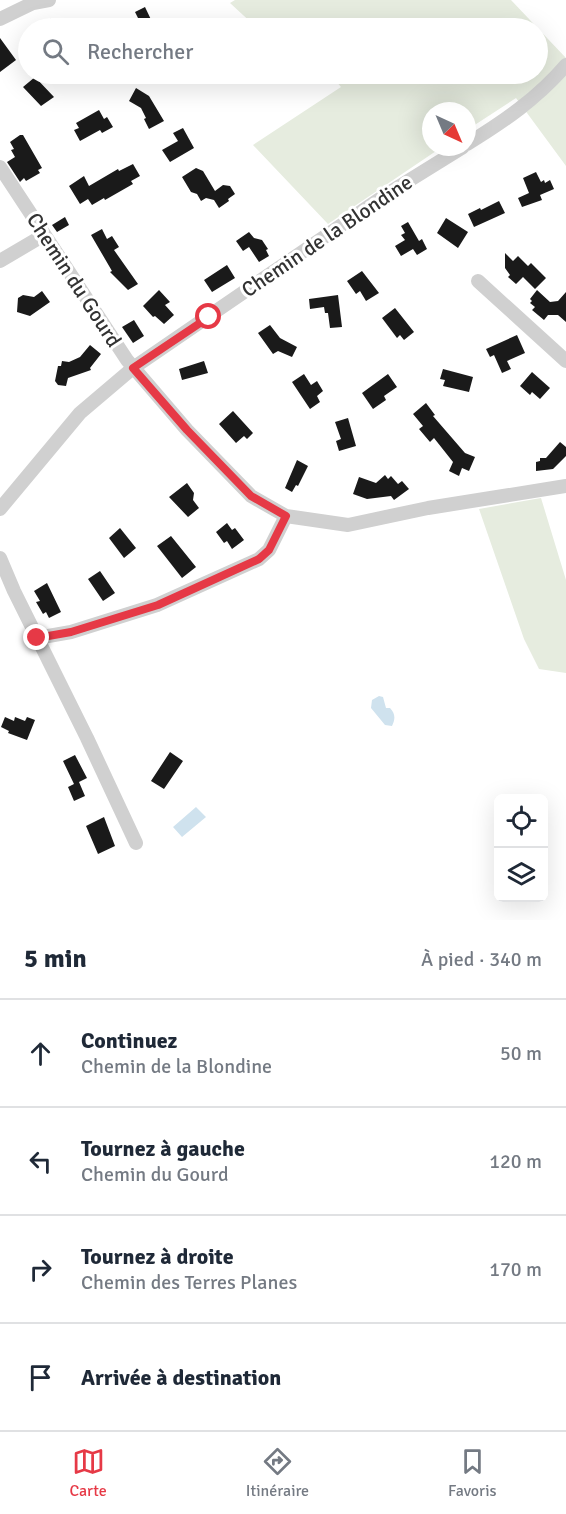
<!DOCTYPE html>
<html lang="fr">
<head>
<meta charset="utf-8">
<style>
  body { margin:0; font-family:Signika,sans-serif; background:#f6f6f7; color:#1f2937 }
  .controls { position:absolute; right:18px; bottom:18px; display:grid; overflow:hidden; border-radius:9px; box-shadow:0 6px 24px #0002 }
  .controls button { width:54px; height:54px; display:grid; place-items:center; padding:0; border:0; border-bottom:2px solid #e0e1e3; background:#fff; color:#1f2937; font:30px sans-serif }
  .compass { position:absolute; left:422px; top:102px; width:54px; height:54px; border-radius:50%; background:#fff; box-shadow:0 6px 24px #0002; rotate:136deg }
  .stop { position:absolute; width:18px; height:18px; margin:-14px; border:4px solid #e63946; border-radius:50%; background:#fff }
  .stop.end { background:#e63946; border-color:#fff; box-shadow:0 2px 6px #0008 }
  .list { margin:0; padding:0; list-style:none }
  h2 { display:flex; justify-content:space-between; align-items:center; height:78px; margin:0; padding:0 24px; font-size:26px }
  h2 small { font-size:20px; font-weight:400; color:#747a83 }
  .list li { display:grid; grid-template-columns:39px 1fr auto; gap:18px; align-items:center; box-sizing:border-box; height:108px; padding:0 24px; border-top:2px solid #e0e1e3 }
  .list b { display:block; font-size:22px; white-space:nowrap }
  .list p { margin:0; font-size:20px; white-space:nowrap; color:#747a83 }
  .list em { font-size:20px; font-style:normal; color:#747a83 }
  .icon { flex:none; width:33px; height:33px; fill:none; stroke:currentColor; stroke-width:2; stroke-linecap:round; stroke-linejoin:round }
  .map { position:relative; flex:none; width:566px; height:920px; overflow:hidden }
  .search { position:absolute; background:#fff; box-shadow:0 6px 24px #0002; left:18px; right:18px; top:18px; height:66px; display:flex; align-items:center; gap:15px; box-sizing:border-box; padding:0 21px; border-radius:33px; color:#747a83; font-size:22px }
  .sheet { height:510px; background:#fff }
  nav { display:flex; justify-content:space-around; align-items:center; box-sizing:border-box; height:84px; border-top:2px solid #e0e1e3; background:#fff; font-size:16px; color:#747a83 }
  nav a { display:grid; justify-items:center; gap:3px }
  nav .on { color:#e63946 }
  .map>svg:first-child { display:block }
  .green { fill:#e6ecdf }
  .water { fill:#cfe2ee }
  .building { fill:#1a1a1a }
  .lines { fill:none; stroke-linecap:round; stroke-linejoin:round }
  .minor { stroke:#d0d0d0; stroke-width:14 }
  .route { stroke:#e63946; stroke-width:8 }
  .labels { text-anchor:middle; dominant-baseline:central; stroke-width:6; stroke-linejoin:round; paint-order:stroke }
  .street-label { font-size:21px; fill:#333; stroke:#fff }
</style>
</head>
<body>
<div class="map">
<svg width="566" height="920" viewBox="0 0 566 920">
  <rect width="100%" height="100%" fill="#fff"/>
  <path class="green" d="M235 0H511L566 58V166L516 98 467 130V111H431V147H442L328 224 253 145 341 87 330 74H538V28H257L230 3Z
    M541 498 566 580V673L539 669 524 639 479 509Z"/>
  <path class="water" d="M379 696 383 697 386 708H390C396 714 395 720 392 726L385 725 371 708 372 700Z
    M196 807 206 817 182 837 173 827Z"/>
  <path class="building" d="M145 7 155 28H143L135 12Z
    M51 18 67 28H44Z
    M0 38 16 60 0 72Z
    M35 77 54 97 41 106 23 87Z
    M136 88 149 96 164 121 149 129 144 119 146 118 141 108 129 101Z
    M99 110 104 119 107 117 113 127 102 133 100 130 80 141 74 130 79 128 76 123Z
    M183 128 194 148 170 162 162 150 178 141 173 133Z
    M20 135H23L42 168 38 170 40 173 26 181 24 178 20 182 7 162 15 157 11 150 14 149 10 142Z
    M133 164 140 176 131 181 133 184 105 200 104 198 92 205 88 199 80 204 69 186 84 176 89 186 118 169 119 171Z
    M196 168 203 171 215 191 223 185 230 186 235 194 228 199 229 201 219 208 214 200 206 198 201 201 197 194 191 192 182 177Z
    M536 172 541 182 544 180 545 183 550 180 554 189 540 195 542 200 522 207 518 198 529 193 523 178Z
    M499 201 505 213 474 227 468 214 480 208 481 210Z
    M65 217 69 225 57 232 52 225Z
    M446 218 468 232 458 248 437 233Z
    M408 222 419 241 422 239 427 249 417 255 413 249 401 256 395 246 405 240 401 235 405 233 401 226Z
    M102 229 107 239 112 236 119 247 114 250 138 284 128 290 110 272 112 271 91 235Z
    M249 232 254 238 262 240 268 249 266 250 269 256 259 262 249 247 243 251 236 241Z
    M505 253 513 261 518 256 528 266 531 263 546 278 535 289 523 277 516 284 508 277 510 275 505 268Z
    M227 265 235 278 212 292 204 280Z
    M362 271 379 293 366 301 360 291 356 294 347 281Z
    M159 290 170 302 165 305 174 315 164 324 155 316 153 317 143 306Z
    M537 290 550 302 558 301 566 292V322L558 315H548L544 320 532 310 535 307 530 303 532 301 530 299Z
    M42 291 50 302 30 316 17 312 18 298 23 295 34 297Z
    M338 295 342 327 330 328 328 313H325L324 307 310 309 309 299Z
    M395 308 414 332 404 340 400 335 397 338 382 318Z
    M134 320 144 336 133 343 122 327Z
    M270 325 280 338 297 347 292 357 278 351 273 354 258 333Z
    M517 335 525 353 507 361 511 369 502 373 494 355 490 357 486 349Z
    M90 345 101 354 90 368 91 370 68 378 66 386 58 385 55 381 58 366H61L62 361 69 362 80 357Z
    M204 361 208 373 182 380 179 369Z
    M443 369 473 377 469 392 443 386 445 380 440 379Z
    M532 372 550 388 540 399 532 392 530 395 520 386Z
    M304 374 311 385 317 381 323 391 317 396 320 402 310 409 292 382Z
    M388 374 397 387 384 396 386 400 373 409 362 393Z
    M426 403 435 415 433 416 465 453 475 457 469 471 462 468 459 476 449 471 453 462 434 438 430 442 419 429 423 426 413 414Z
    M233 411 253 433 247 439 244 436 236 443 219 424Z
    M348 418 356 446 339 451 336 441 341 439 335 422Z
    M560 442 566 447V456L553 469 536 471V462L540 461V458H546Z
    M297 460 308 466 298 486 296 485 292 492 285 488Z
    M385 475 388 479 391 476 398 484 402 481 409 489 394 500 391 496 367 499 353 494 359 477 376 483Z
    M187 483 194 493 193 500 199 508 188 517 169 497Z
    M227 523 232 530 235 528 244 540 232 549 227 541 224 543 216 532Z
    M120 528 136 548 124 558 109 538Z
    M171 536 196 567 182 578 157 546Z
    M100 571 115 593 103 601 88 579Z
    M47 583 61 612 49 618 46 612 43 614 36 602 40 601 34 591Z
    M5 717 14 721 15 717 25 721 27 717 35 720 27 740 8 733 9 731 1 727Z
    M170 752 183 761 164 789 151 781Z
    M75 755 87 778 79 782 85 796 74 801 68 787 74 784 63 761Z
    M104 817 115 846 98 854 86 826Z"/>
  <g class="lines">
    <path class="minor" d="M0 19 33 3 49 0
      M467 144C503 122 538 98 566 65
      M0 167 127 360 187 430 251 496 286 516 348 525 428 508 566 486
      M0 261 44 235
      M478 281 566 361
      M0 509 80 413 133 368 384 196 463 147
      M0 558 14 591 87 738 136 843
      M37 638 71 632 157 605 259 559 269 550 286 516"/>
  </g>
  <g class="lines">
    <path class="route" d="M37 638 71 632 158 605 259 559 269 550 286 516 251 496 187 430 133 368 209 317"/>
  </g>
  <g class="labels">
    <g class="street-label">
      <text transform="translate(327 236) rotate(-34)">Chemin de la Blondine</text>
      <text transform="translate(74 280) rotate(57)">Chemin du Gourd</text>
    </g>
  </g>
</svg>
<div class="controls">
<button><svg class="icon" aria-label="locate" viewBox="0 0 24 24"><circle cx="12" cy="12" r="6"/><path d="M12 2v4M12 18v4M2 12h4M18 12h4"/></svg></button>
<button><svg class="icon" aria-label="layers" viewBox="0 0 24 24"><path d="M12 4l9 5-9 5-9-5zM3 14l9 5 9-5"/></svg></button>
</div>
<svg class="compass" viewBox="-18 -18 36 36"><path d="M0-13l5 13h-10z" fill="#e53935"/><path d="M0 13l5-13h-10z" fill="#747a83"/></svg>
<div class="stop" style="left:209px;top:317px"></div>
<div class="stop end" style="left:37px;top:638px"></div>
<div class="search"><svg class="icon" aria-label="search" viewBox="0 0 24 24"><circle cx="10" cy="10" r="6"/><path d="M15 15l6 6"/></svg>Rechercher</div>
</div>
<section class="sheet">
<h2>5 min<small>À pied · 340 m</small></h2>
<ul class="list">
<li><svg class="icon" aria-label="ahead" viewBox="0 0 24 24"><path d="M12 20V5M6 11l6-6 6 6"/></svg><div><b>Continuez</b><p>Chemin de la Blondine</p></div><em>50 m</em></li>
<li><svg class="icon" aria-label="left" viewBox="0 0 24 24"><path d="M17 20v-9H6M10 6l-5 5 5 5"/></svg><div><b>Tournez à gauche</b><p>Chemin du Gourd</p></div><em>120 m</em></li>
<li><svg class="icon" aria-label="right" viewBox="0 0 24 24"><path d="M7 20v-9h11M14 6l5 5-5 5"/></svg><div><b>Tournez à droite</b><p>Chemin des Terres Planes</p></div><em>170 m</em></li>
<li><svg class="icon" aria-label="arrive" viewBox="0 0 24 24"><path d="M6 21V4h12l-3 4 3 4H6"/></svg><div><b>Arrivée à destination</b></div></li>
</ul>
</section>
<nav>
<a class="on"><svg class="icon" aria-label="map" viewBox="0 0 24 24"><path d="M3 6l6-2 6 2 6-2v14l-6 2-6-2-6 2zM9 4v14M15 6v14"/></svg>Carte</a>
<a><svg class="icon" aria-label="directions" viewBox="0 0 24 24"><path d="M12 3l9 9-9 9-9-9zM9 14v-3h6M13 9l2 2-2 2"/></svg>Itinéraire</a>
<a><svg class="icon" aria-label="saved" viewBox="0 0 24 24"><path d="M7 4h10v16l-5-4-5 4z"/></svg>Favoris</a>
</nav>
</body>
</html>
